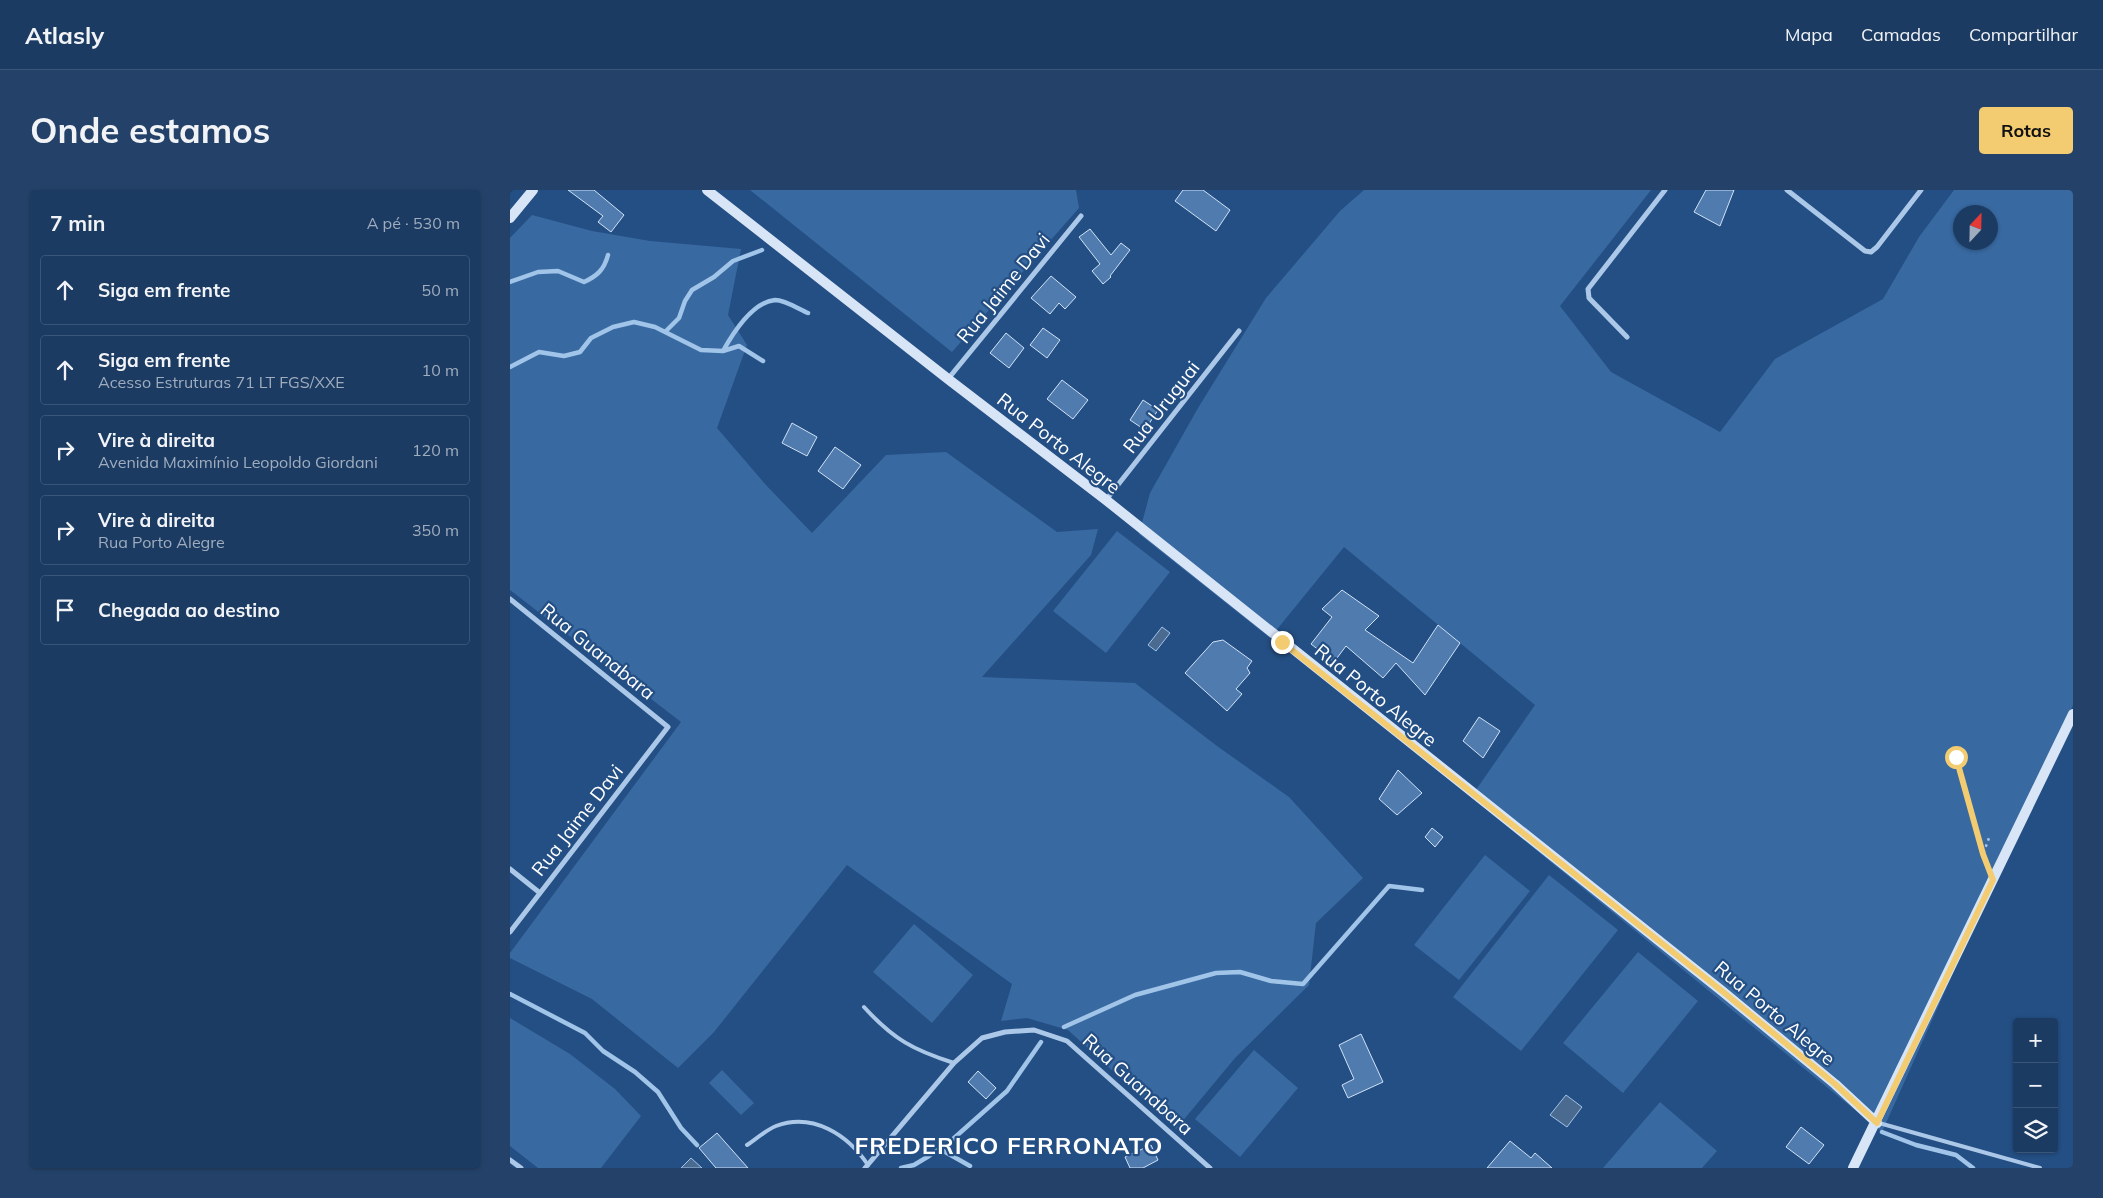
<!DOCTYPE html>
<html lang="pt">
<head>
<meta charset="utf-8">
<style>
  body { margin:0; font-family:Mulish,sans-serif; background:#244269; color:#f1f3f6 }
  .controls { position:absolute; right:15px; bottom:15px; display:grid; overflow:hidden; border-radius:5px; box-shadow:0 1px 4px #0004 }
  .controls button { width:45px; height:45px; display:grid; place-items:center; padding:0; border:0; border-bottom:1px solid #395578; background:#1b3b63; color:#f1f3f6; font:25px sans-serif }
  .compass { position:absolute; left:1443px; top:15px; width:45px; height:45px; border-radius:50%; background:#1b3b63; box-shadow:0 1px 4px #0004; rotate:22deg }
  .stop { position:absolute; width:15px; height:15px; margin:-11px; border:4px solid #f3cb70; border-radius:50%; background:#fff }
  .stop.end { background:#f3cb70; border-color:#fff; box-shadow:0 1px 5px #0008 }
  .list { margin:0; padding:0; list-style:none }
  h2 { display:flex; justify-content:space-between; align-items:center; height:65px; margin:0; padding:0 20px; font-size:21px }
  h2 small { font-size:16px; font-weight:400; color:#a0adbe }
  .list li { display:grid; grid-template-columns:32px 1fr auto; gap:15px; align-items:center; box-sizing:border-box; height:70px; margin:0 10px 10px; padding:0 10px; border:1px solid #395578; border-radius:5px }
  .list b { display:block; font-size:19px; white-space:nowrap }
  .list p { margin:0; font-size:16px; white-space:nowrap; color:#a0adbe }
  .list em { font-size:16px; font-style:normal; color:#a0adbe }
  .icon { flex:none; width:28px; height:28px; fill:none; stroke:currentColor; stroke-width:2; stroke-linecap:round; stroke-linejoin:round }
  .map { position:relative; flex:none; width:1563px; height:978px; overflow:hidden; border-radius:5px }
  header { display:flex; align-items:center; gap:30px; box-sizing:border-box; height:70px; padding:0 25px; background:#1b3b63; border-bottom:1px solid #395578 }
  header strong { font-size:24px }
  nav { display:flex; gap:28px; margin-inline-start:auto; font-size:18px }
  .intro { display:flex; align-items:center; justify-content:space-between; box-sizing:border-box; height:120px; padding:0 30px }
  h1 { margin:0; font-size:35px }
  .button { padding:12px 22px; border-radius:5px; background:#f3cb70; color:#111; font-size:18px; font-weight:700 }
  main { display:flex; gap:30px; padding:0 30px }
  aside { flex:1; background:#1b3b63; border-radius:5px; box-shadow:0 1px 4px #0004 }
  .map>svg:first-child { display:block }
  .green { fill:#3869a1; fill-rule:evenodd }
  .water { fill:#4b6a90; stroke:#a1c4e9 }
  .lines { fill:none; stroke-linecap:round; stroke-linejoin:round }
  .stream { stroke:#a1c4e9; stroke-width:4.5 }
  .building { fill:#507bae; stroke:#d0e2f6 }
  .path { stroke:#acc8e8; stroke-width:2.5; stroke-dasharray:2.5 4; stroke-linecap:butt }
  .lane { stroke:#acc8e8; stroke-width:4 }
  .street { stroke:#acc8e8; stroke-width:5 }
  .secondary { stroke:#d7e5f7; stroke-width:10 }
  .route { stroke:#f3cb70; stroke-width:6 }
  .labels { text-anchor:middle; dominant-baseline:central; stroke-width:4.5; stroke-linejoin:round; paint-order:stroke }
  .street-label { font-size:19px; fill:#fff; stroke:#244f84 }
  .district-label { font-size:24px; font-weight:bold; letter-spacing:1px; fill:#fff; stroke:#244f84 }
</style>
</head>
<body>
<header>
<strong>Atlasly</strong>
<nav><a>Mapa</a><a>Camadas</a><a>Compartilhar</a></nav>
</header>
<div class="intro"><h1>Onde estamos</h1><a class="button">Rotas</a></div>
<main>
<aside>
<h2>7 min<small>A pé · 530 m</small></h2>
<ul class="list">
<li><svg class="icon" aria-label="ahead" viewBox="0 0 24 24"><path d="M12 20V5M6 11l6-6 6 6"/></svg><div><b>Siga em frente</b></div><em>50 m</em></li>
<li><svg class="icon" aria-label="ahead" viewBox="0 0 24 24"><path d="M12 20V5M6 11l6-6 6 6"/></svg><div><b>Siga em frente</b><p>Acesso Estruturas 71 LT FGS/XXE</p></div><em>10 m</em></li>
<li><svg class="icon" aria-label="right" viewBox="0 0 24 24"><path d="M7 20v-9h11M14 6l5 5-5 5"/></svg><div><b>Vire à direita</b><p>Avenida Maximínio Leopoldo Giordani</p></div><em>120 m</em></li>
<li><svg class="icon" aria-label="right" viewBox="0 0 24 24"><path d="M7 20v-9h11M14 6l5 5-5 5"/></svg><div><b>Vire à direita</b><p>Rua Porto Alegre</p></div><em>350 m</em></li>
<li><svg class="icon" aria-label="arrive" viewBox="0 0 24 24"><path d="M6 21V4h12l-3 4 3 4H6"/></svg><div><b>Chegada ao destino</b></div></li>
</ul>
</aside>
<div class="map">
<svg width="1563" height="978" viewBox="0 0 1563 978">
  <rect width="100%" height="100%" fill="#244f84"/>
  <path class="green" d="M240 0H566L569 18 442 162Z
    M854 0H1141L1050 116 1101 182 1210 242 1265 169 1373 109 1409 47 1444 0H1563V515L1372 942 961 607 1025 515 834 357 760 448 629 344 640 303 688 218 756 108 830 21ZM1450 22H1480V52H1450Z
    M22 25 82 41 140 51 231 59 218 125 237 155 207 238 255 294 302 343 376 265 436 262 547 342 588 339 581 365 472 487 625 493 707 556 779 607 853 688 806 733 799 795 725 868 666 939 558 840 517 828 491 831 502 794 337 675 204 842 168 878 82 809 0 768V763L171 532 0 400V48Z
    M607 341 660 382 596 463 543 421Z
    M975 665 1020 701 949 790 904 755Z
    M1039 685 1108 740 1011 861 943 807Z
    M404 734 463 785 422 833 363 782Z
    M1128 762 1188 811 1113 903 1053 853Z
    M0 828 60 864 105 899 131 926 91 978H28L0 956Z
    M744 860 788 898 730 967 685 929Z
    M212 880 244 913 231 925 199 893Z
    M1150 912 1207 961 1192 978H1093Z"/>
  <path class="water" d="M652 437 660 443 646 461 638 455Z
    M1056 905 1072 917 1057 937 1040 925Z
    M181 968 192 978H171Z"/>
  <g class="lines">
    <path class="stream" d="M0 92 28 82 48 81 74 92C87 86 94 80 98 65
      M155 142 169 128 175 111 182 100 204 87 223 71 252 60
      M213 161C223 143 243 112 265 110 275 110 289 119 298 123
      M0 177 29 162 54 166 70 162 81 148 103 137 124 132 145 137 191 160 213 161 229 156 253 171
      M0 804 75 843 93 861 125 882 148 902 171 938 187 955
      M554 837 625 805 706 783 730 782 761 791 793 794 879 696 912 700
      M1372 942 1406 955 1446 965 1463 978
      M430 959 460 976
      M391 978 404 975 419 966 443 949 497 901 531 852"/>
  </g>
  <path class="building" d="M58 0H84L114 25 101 42 88 32 93 26Z
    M673 0H693L720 20 706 41 665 11Z
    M1196 0H1224L1210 36 1184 22Z
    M580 39 601 65 611 53 620 60 600 86 601 87 593 94 582 81 590 74 569 47Z
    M541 86 566 107 555 119 549 113 540 124 521 108Z
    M533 138 550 150 537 168 520 155Z
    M496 143 514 158 499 178 480 163Z
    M552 190 578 210 563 229 537 209Z
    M633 210 648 220 635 240 620 230Z
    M282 233 307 247 297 266 272 253Z
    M325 257 351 275 333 299 308 281Z
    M832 400 869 426 855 440 903 473 928 435 950 453 915 505 886 473 873 488 836 456 824 472 801 454 822 427 812 419Z
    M713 450 742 471 737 478 740 483 726 499 732 504 717 521 675 483 703 452Z
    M969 527 990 541 973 568 953 551Z
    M888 580 912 603 887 625 869 609Z
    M922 638 933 647 925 657 915 647Z
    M851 844 873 892 838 908 832 895 844 889 829 855Z
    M468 881 486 898 476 909 458 892Z
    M1291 937 1314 955 1299 974 1276 957Z
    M207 943 238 978H206L189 958Z
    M1000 951 1021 968 1025 963 1042 978H977Z
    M641 955 648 970 633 978H620L615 967Z"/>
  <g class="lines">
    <path class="path" d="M1446 567 1473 664
      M1477 675 1473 664 1479 648"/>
    <path class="lane" d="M354 817C383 849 403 860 444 873
      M1369 933 1530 978
      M237 955C246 949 256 940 266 936 303 922 338 945 358 975"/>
    <path class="street" d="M1277 0 1355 61 1361 62 1367 57 1411 0
      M1117 147 1079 108 1078 99 1155 0
      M438 189 571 26
      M596 310 729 141
      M0 409 158 537 0 742
      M0 679 30 703
      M0 970 11 978
      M355 978 444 873 472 848 495 842 524 840 557 851 700 978"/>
    <path class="secondary" d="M197 0 438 189 596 310 1212 801 1325 894 1367 933
      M0 28 23 0
      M1343 978 1563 524"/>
  </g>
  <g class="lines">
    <path class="route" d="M772 452 1212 801 1325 894 1367 933 1483 690 1473 664 1446 567"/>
  </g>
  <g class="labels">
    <g class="street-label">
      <text transform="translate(493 98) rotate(-51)">Rua Jaime Davi</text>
      <text transform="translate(651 217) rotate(-52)">Rua Uruguai</text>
      <text transform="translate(549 253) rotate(38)">Rua Porto Alegre</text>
      <text transform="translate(88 461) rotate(39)">Rua Guanabara</text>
      <text transform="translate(866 505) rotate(39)">Rua Porto Alegre</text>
      <text transform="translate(67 630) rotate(-52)">Rua Jaime Davi</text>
      <text transform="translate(1265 823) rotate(40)">Rua Porto Alegre</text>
      <text transform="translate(628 894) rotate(42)">Rua Guanabara</text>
    </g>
    <g class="district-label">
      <text x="499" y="955">FREDERICO FERRONATO</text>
    </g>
  </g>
</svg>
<div class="controls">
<button>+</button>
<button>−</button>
<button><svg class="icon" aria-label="layers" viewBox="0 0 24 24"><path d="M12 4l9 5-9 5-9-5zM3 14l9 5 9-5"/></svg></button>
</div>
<svg class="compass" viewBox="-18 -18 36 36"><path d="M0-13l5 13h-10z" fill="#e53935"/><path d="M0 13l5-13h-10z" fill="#a0adbe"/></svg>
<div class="stop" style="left:1446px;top:567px"></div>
<div class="stop end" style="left:772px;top:452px"></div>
</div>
</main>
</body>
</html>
